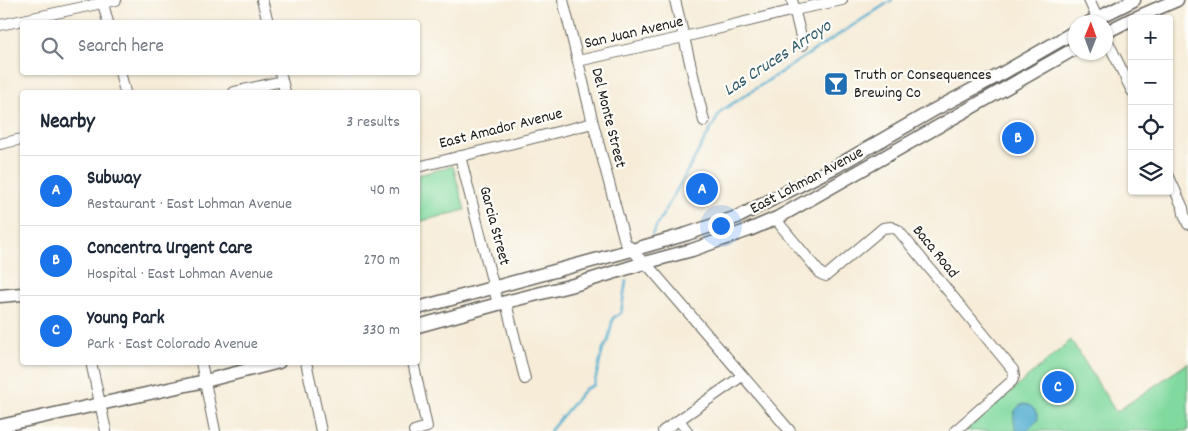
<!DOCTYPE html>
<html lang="en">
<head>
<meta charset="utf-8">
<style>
  body { margin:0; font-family:Dekko,sans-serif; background:#f6f6f7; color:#1f2937 }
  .controls { position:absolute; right:15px; top:15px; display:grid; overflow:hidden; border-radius:5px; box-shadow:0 1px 4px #0004 }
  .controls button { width:45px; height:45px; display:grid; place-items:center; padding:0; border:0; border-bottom:1px solid #e0e1e3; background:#fff; color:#1f2937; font:25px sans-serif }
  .compass { position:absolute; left:1068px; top:15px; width:45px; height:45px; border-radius:50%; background:#fff; box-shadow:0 1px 4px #0004; rotate:1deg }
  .you { position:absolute; left:720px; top:225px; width:18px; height:18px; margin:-12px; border:4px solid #fff; border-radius:50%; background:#1a73e8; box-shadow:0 0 0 8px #1a73e833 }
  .badge { display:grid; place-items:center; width:32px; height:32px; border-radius:50%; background:#1a73e8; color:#fff; font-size:16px; font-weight:700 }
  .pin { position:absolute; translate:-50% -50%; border:2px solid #fff; box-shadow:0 1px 5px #0006 }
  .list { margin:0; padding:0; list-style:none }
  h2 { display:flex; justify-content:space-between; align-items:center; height:65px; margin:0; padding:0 20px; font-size:21px }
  h2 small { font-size:16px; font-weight:400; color:#747a83 }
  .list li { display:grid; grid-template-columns:32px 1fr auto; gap:15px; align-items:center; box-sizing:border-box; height:70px; padding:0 20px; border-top:1px solid #e0e1e3 }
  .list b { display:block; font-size:19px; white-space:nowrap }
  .list p { margin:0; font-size:16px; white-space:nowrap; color:#747a83 }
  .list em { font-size:16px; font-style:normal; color:#747a83 }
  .icon { flex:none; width:28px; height:28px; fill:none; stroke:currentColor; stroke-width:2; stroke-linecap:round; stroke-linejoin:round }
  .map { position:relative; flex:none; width:1188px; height:431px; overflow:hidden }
  .search { position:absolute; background:#fff; box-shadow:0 1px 4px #0004; left:20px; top:20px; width:400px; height:55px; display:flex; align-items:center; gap:12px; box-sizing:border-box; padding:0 18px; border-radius:5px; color:#747a83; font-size:19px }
  .panel { position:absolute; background:#fff; box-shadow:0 1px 4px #0004; left:20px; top:90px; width:400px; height:275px; border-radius:5px }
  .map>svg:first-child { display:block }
  .green { fill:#80d99e; stroke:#4e7a5d }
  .water { fill:#52aed0; stroke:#376576 }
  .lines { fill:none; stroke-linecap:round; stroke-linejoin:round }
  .stream { stroke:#52aed0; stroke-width:2.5 }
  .minor-casing { stroke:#68655e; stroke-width:12 }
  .major-casing { stroke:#68655e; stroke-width:15 }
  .minor { stroke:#fff; stroke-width:10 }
  .major { stroke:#fff; stroke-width:12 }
  .labels { text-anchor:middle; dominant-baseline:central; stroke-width:4.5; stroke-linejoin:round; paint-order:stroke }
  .street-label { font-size:16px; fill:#1c1c1c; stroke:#fdfcf7 }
  .poi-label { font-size:16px; fill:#1c1c1c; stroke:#fdfcf7; text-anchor:start }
  .water-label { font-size:18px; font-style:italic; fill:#345e6d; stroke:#fdfcf7 }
</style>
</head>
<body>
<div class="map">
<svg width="1188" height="431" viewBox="0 0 1188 431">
  <rect width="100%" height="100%" fill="#fdfcf7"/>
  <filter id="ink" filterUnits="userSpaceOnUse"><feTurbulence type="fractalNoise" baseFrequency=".02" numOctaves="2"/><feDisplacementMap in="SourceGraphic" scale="10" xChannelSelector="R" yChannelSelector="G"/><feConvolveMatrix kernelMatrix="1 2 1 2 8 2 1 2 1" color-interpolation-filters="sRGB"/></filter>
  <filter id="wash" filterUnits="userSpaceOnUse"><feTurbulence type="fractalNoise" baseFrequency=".0096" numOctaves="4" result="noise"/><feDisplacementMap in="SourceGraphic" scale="20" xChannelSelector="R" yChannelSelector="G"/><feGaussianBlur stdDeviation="1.12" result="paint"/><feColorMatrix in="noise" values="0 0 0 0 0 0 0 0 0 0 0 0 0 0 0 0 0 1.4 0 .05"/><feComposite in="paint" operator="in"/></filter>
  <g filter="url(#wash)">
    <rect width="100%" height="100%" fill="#f6ecd8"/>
    <path class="green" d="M453 166 465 210 418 222V175Z
      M1071 340 1116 412 1188 363V431H965Z"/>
    <path class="water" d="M1023 404C1032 404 1038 412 1038 420L1027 431H1016C1013 420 1011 409 1023 404Z"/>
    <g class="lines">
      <path class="stream" d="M652 234 721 111 892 0
        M550 431 585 389 594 385 603 349 608 341 613 318 621 313 626 281"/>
    </g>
  </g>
  <g filter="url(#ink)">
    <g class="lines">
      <defs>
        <path id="minor" d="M102 0 108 22
          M262 0 268 22
          M563 0 593 123 625 242 644 263 651 269 790 431
          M675 0 704 121
          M792 0 803 45
          M1089 0 1099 22
          M0 25 116 0
          M1106 38 1132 91
          M578 61 684 37 794 10 842 0
          M120 72 125 92
          M280 72 285 92
          M234 92 282 81
          M0 144 22 139
          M460 156 498 304
          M418 167 593 123
          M1169 177 1183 208 1184 214 1188 224
          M777 218 781 226 821 274 826 276 883 228 891 227 898 230 1013 370 1014 376 1012 381 955 431
          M506 303 525 379
          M91 362 106 431
          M201 362 215 431
          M306 362 321 431
          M413 362 427 427 414 431
          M679 420 687 431
          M663 431 742 376"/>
        <path id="major" d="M1133 19 1177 0
          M1090 22 1134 0
          M1106 32 1132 19
          M0 296 22 294
          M418 308 632 250 687 234 740 216 835 167 932 111 1003 73 1076 31
          M418 326 498 304 577 284 644 263 692 250 749 230 777 218 1076 48
          M0 426 205 381 279 362"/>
      </defs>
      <use href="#minor" class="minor-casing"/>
      <use href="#major" class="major-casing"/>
      <use href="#minor" class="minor"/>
      <use href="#major" class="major"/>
    </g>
  </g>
  <defs>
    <symbol id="bar-square" viewBox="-11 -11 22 22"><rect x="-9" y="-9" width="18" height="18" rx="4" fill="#1f6fb2" stroke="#fdfcf7"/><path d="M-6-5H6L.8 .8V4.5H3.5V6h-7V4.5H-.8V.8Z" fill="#fff"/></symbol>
  </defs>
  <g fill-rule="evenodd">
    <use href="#bar-square" x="822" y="70" width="28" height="28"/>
  </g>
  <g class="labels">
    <g class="street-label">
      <text transform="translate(634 33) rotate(-13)">San Juan Avenue</text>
      <text transform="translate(608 118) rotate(76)">Del Monte Street</text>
      <text transform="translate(501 129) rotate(-14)">East Amador Avenue</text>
      <text transform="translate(807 181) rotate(-28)">East Lohman Avenue</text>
      <text transform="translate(494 226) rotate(75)">Garcia Street</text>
      <text transform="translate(935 252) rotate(51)">Baca Road</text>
    </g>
    <g class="poi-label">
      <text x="854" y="75">Truth or Consequences<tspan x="854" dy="18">Brewing Co</tspan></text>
    </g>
    <g class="water-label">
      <text transform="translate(778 59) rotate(-33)">Las Cruces Arroyo</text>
    </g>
  </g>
</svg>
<div class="controls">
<button>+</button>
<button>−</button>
<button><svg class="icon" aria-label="locate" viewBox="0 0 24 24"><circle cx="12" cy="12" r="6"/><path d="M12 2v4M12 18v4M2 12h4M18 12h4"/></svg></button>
<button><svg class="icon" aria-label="layers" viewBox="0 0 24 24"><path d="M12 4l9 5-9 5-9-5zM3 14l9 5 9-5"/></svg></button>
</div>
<svg class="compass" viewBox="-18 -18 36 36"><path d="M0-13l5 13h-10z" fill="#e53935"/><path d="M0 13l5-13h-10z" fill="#747a83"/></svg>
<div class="you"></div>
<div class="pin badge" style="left:702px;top:189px">A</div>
<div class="pin badge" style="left:1018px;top:138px">B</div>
<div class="pin badge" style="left:1058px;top:387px">C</div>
<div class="search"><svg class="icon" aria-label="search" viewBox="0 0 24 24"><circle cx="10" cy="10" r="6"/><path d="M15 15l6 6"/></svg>Search here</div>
<section class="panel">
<h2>Nearby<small>3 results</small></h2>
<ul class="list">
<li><span class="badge">A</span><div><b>Subway</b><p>Restaurant · East Lohman Avenue</p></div><em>40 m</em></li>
<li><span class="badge">B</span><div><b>Concentra Urgent Care</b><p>Hospital · East Lohman Avenue</p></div><em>270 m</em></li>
<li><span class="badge">C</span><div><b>Young Park</b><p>Park · East Colorado Avenue</p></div><em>330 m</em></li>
</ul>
</section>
</div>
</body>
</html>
